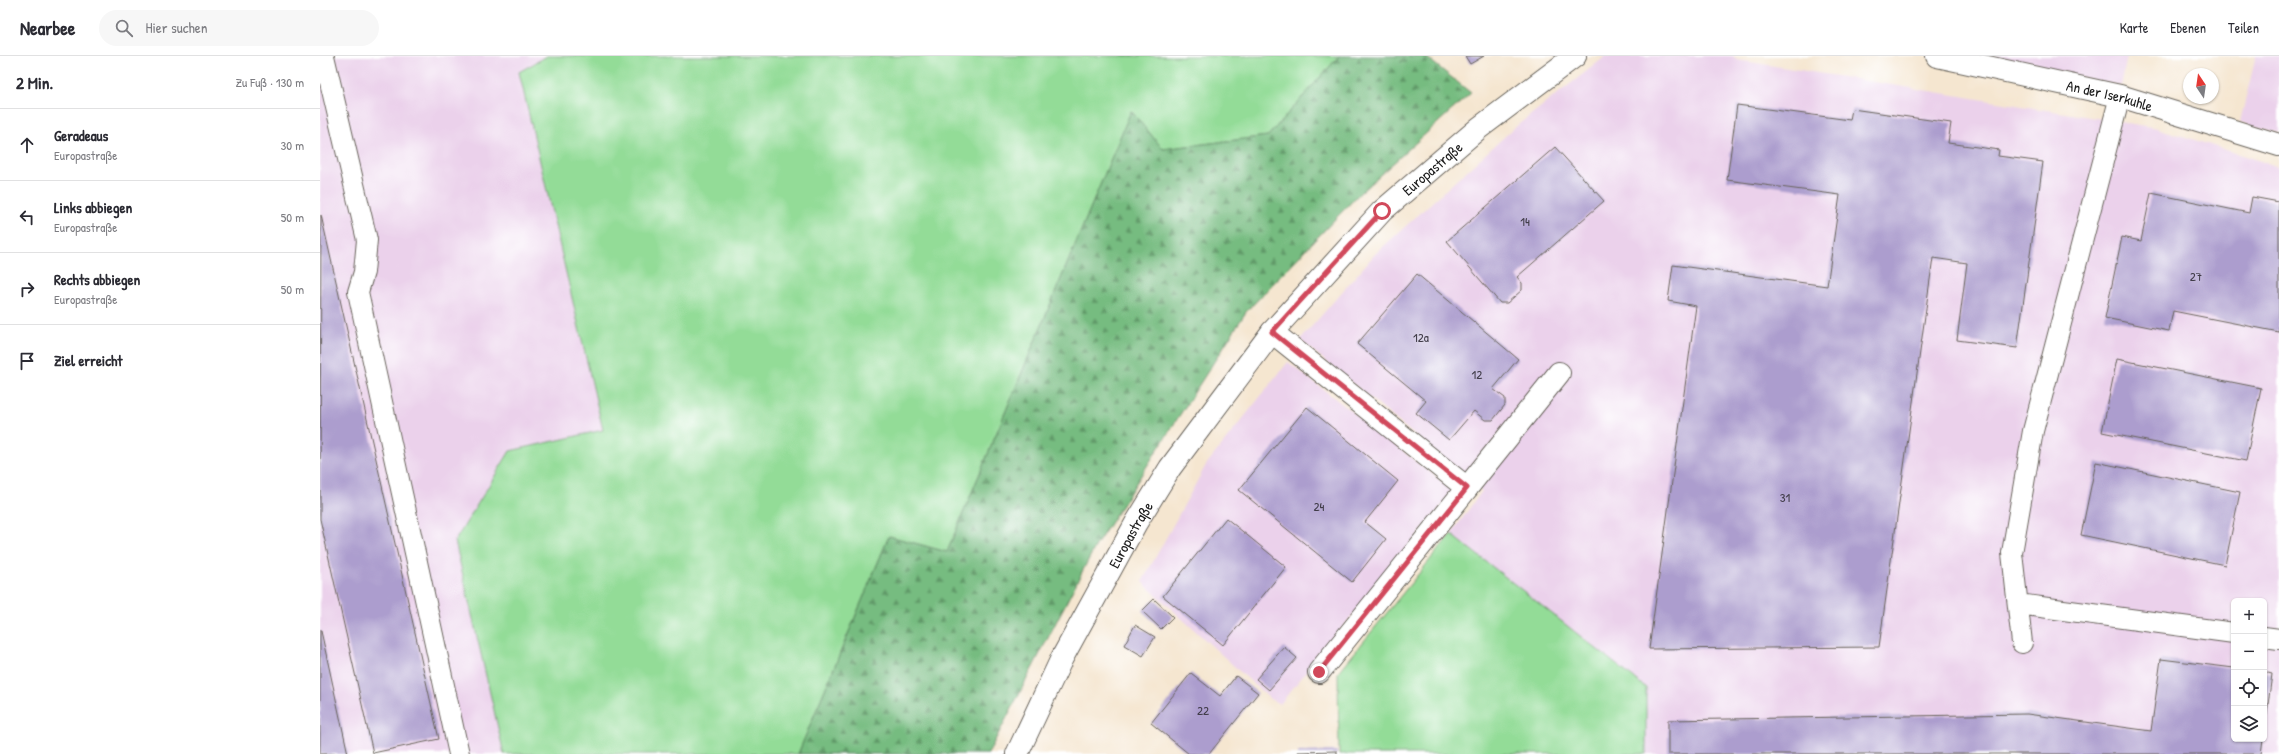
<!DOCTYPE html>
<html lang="de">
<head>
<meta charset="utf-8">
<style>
  body { margin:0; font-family:"Patrick Hand",sans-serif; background:#f7f7f7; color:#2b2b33 }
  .controls { position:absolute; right:12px; bottom:12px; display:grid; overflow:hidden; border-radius:6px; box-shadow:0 1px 3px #0004 }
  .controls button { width:36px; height:36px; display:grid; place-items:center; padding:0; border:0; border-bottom:1px solid #e1e1e2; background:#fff; color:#2b2b33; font:20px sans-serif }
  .compass { position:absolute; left:1863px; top:12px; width:36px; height:36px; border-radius:50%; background:#fff; box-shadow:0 1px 3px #0004; rotate:347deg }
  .stop { position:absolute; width:12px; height:12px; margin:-9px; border:3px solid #d1495b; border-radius:50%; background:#fff }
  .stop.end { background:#d1495b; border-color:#fff; box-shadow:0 1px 4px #0008 }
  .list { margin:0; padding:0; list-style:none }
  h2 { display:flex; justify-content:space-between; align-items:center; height:52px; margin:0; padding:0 16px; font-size:17px }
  h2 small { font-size:13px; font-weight:400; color:#7c7c81 }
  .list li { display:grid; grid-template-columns:26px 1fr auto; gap:12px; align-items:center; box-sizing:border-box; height:72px; padding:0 16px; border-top:1px solid #e1e1e2 }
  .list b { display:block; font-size:15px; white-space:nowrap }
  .list p { margin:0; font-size:13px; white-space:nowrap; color:#7c7c81 }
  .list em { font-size:13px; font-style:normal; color:#7c7c81 }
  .icon { flex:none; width:22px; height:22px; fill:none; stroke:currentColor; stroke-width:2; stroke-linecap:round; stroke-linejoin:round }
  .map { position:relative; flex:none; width:1959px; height:698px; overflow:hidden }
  header { display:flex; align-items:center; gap:24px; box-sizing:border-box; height:56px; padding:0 20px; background:#fff; border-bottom:1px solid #e1e1e2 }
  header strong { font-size:19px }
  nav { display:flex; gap:22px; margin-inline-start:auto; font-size:14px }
  .search { width:280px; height:36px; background:#f7f7f7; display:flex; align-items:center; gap:10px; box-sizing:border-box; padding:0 14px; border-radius:22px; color:#7c7c81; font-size:15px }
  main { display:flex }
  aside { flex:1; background:#fff }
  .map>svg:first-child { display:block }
  .built { fill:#ebd1eb; fill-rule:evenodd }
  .green { fill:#93dc97; stroke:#587c5a }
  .forest { fill:url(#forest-firs); stroke:#496c4e }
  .building { fill:#ac9dce }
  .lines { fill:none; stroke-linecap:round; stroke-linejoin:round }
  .lane-casing { stroke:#68635b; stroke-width:22 }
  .street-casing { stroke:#68635b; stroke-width:24 }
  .secondary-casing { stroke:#68635b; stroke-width:24 }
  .lane { stroke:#fff; stroke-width:20 }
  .street { stroke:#fff; stroke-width:22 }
  .secondary { stroke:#fff; stroke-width:22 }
  .route { stroke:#d1495b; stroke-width:5 }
  .labels { text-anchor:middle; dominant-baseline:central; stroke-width:4; stroke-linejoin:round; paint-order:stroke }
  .number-label { font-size:13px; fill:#403c48 }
  .street-label { font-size:15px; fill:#1c1c1c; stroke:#fff }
</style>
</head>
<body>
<header>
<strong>Nearbee</strong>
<div class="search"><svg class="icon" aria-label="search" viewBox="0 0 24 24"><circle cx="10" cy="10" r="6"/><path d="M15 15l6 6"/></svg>Hier suchen</div>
<nav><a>Karte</a><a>Ebenen</a><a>Teilen</a></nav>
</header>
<main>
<aside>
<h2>2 Min.<small>Zu Fuß · 130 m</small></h2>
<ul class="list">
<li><svg class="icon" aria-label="ahead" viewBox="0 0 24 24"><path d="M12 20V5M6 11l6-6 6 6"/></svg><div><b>Geradeaus</b><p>Europastraße</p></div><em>30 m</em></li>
<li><svg class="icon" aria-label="left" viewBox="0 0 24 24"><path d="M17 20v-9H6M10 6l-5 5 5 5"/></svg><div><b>Links abbiegen</b><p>Europastraße</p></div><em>50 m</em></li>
<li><svg class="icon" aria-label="right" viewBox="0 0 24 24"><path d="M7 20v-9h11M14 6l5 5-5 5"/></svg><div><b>Rechts abbiegen</b><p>Europastraße</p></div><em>50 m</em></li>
<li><svg class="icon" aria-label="arrive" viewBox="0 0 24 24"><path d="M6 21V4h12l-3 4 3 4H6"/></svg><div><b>Ziel erreicht</b></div></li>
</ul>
</aside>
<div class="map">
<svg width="1959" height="698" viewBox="0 0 1959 698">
  <defs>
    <pattern id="forest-firs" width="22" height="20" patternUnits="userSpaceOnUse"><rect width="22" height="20" fill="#76bc80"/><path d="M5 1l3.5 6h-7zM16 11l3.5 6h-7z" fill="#609868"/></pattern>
  </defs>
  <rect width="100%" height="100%" fill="#fff"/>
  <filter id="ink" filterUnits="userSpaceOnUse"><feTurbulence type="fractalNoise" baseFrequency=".025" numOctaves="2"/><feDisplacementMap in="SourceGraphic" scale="8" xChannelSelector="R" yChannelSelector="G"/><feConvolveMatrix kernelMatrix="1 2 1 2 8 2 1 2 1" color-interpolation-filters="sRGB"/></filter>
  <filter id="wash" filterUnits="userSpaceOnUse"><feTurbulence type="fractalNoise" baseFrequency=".012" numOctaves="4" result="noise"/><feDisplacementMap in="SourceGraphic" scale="16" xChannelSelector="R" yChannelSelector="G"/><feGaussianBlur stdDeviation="0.9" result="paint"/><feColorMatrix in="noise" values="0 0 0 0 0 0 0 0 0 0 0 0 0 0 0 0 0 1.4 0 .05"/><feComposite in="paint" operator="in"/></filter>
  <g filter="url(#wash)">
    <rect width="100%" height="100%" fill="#f5e6d0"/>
    <path class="built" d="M0 0H227L199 16 283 375 190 395 135 485 184 698H0Z
      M1286 0H1413L1417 4 1837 72 1959 111V698H1326V632L1131 478 1162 435 980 284 1055 198 1194 72ZM1914 545H1944V683H1914Z
      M1669 0H1807L1801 30Z
      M1936 0H1959V77L1920 66Z
      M968 306 1134 435 960 648 950 643 822 526 886 409Z"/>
    <path class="green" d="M227 0H1019L948 80 843 93 811 55 627 496 569 480 478 698H184L135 485 190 395 283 374 199 16Z
      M1131 478 1326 632V698H1019L1018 617Z"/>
    <path class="forest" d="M1019 0H1105L1151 37 1041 136 926 256 775 491 668 698H478L569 480 627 496 811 55 843 93 948 80Z"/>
    <g id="blocks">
      <path class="building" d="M1145 0H1164L1150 8Z
        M1417 49 1530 64 1532 53 1631 67 1628 87 1679 94 1678 100 1723 106 1697 292 1637 284 1647 207 1613 202 1559 591 1329 593 1376 250 1348 245 1353 209 1507 230 1520 139 1407 124Z
        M1235 91 1284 145 1197 221 1202 227V234L1187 247H1180L1127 185Z
        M1831 137 1929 157 1932 141 1959 146V276L1853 255 1849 275 1785 262 1802 181 1821 185Z
        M1 159 119 683 53 697 0 463Z
        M1097 218 1198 303 1173 333 1185 342V349L1173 364H1165L1154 355 1129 384 1096 357 1106 345 1037 288Z
        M1797 303 1941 332 1926 405 1782 376Z
        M987 351 1078 425 1045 466 1066 483 1032 526 919 434Z
        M1776 406 1920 436 1905 509 1761 479Z
        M906 462 966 511 903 589 843 540Z
        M834 543 853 561 841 573 822 555Z
        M815 569 835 581 823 600 804 589Z
        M0 575H1L28 698H0Z
        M964 591 977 602 949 634 936 623Z
        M1841 603 1914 612V683H1943L1941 698H1348V664L1707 658 1831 675Z
        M1944 616 1952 618 1945 672H1944Z
        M871 617 900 640 916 620 938 637 889 698H869L831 667Z
        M1017 695V698H978V696Z"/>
    </g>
  </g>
  <g filter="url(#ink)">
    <use href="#blocks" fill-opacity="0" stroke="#68635b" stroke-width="1"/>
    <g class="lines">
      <defs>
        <path id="lane" d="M4 0 47 184 44 216 38 236 139 698
          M1698 548 1914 577
          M1944 581 1959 583
          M1702 587 1692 497 1713 375 1800 40"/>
        <g id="street">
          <path id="s1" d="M1617 0 1800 40 1959 89"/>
          <path d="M952 276 1147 432 1239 317"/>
          <path d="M999 616 1147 432"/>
        </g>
        <g id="secondary">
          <path id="s2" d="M697 698 742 602 816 467 850 412 952 276 1062 155 1159 72 1255 0"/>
        </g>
      </defs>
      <use href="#lane" class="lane-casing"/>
      <use href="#street" class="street-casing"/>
      <use href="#secondary" class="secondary-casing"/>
      <use href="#lane" class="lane"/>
      <use href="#street" class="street"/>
      <use href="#secondary" class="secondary"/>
    </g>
  </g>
  <g class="lines" filter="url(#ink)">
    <path class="route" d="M999 616 1147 432 952 276 1062 155"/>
  </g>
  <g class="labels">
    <g class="number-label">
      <text x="1205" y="165">14</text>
      <text x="1876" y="220">27</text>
      <text x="1101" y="281">12a</text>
      <text x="1157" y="318">12</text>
      <text x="1465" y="441">31</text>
      <text x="999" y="450">24</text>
      <text x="883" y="654">22</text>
    </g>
    <g class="street-label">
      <text stroke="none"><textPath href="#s1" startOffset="177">An der Iserkuhle</textPath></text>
      <text stroke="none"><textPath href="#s2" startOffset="724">Europastraße</textPath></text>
      <text stroke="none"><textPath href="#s2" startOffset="247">Europastraße</textPath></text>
    </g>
  </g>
</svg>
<div class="controls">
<button>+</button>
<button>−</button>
<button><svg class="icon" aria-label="locate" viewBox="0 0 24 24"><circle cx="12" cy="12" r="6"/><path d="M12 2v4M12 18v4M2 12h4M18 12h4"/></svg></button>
<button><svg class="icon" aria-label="layers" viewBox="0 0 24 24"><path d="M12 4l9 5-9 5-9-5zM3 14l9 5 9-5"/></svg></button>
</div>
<svg class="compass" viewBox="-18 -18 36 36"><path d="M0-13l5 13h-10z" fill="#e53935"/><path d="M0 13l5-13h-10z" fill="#7c7c81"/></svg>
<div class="stop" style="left:1062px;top:155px"></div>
<div class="stop end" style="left:999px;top:616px"></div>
</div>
</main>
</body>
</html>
